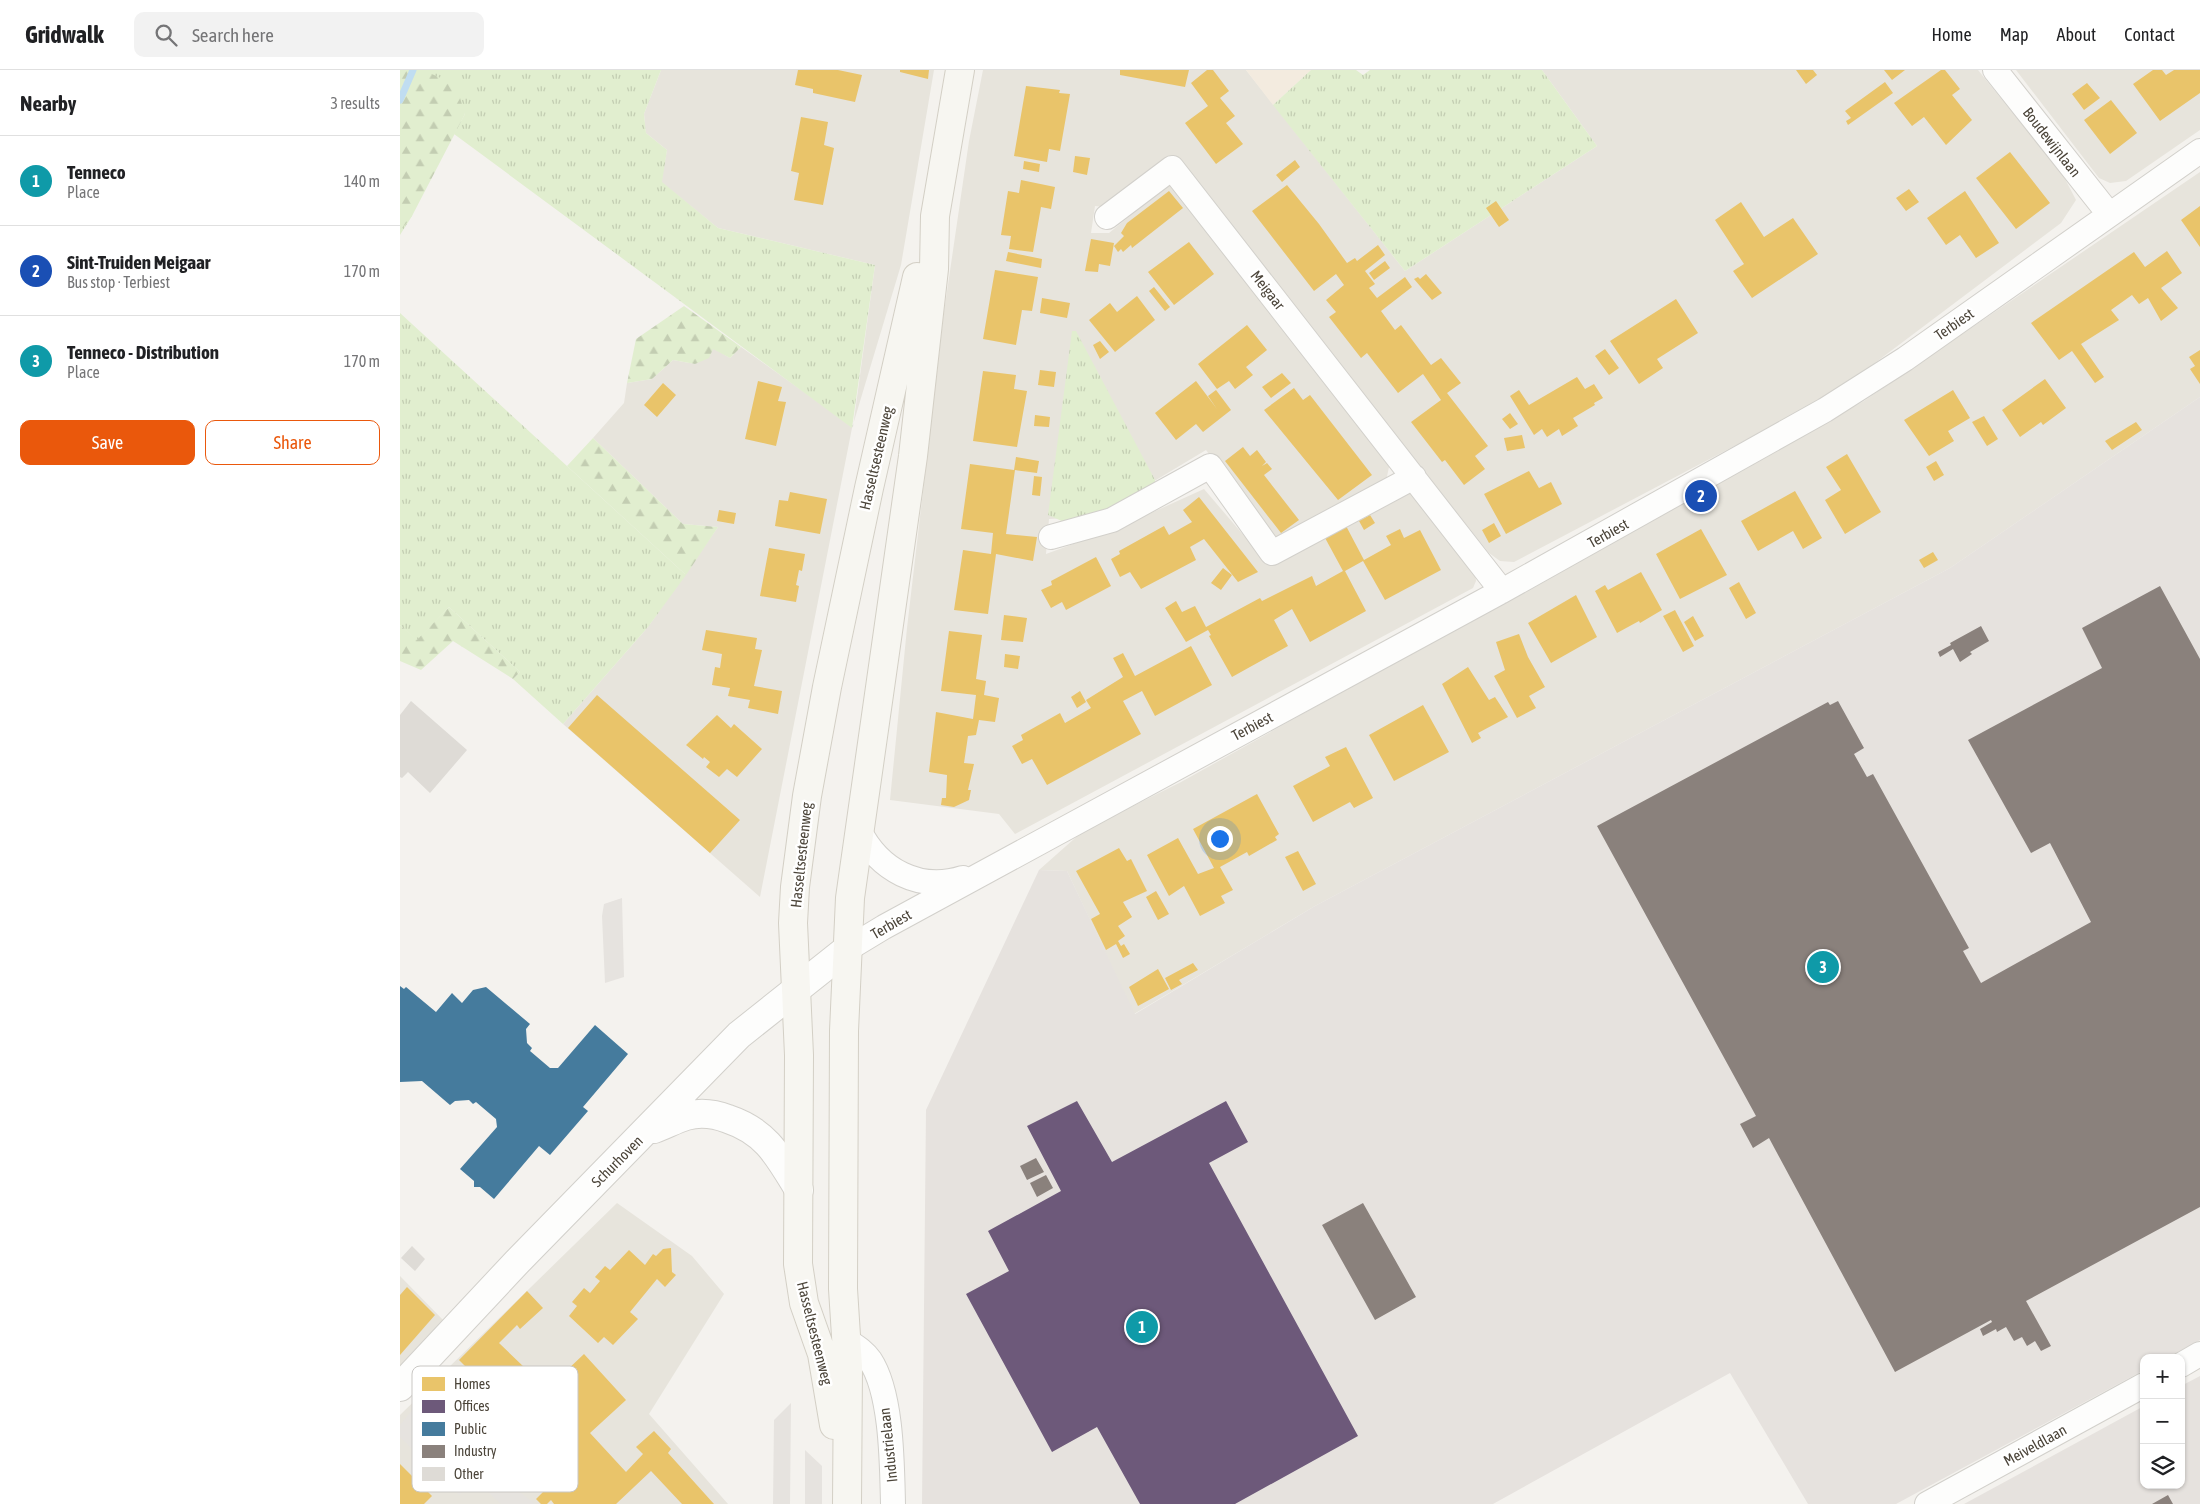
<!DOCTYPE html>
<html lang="en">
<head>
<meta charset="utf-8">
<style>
  body { margin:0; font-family:"Asap Condensed",sans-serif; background:#f2f2f2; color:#202124 }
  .controls { position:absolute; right:15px; bottom:15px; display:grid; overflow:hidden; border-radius:10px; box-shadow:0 1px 4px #0004 }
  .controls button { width:45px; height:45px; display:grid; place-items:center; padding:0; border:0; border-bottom:1px solid #e0e0e0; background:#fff; color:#202124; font:25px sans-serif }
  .you { position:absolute; left:819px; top:768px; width:18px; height:18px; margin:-12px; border:4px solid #fff; border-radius:50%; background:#1a73e8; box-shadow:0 0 0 8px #1a73e833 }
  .badge { display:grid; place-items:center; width:32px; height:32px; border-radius:50%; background:#ea580c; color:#fff; font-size:16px; font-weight:700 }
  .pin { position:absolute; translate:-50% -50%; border:2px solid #fff; box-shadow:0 1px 5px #0006 }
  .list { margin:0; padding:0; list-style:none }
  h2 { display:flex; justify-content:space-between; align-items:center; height:65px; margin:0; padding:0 20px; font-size:21px }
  h2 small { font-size:16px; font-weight:400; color:#757577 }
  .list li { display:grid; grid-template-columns:32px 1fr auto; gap:15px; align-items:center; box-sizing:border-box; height:90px; padding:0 20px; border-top:1px solid #e0e0e0 }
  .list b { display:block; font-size:19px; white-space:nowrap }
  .list p { margin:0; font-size:16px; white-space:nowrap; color:#757577 }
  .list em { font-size:16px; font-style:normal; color:#757577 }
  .actions { display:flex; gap:10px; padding:15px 20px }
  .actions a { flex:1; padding:11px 0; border:1px solid #ea580c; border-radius:10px; text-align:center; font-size:18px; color:#ea580c }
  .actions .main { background:#ea580c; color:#fff }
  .icon { flex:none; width:28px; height:28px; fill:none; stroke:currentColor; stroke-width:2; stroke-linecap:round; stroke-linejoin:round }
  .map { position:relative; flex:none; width:1800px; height:1434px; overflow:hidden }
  header { display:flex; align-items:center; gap:30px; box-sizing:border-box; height:70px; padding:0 25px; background:#fff; border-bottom:1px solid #e0e0e0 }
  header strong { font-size:24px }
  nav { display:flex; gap:28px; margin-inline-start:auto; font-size:18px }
  .search { width:350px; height:45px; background:#f2f2f2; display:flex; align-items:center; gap:12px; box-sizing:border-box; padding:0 18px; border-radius:10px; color:#757577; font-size:19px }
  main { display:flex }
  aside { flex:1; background:#fff }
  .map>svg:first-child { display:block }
  .residential { fill:#e7e4dc }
  .commercial { fill:#f3ebdf }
  .industrial { fill:#e6e2de }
  .grass { fill:url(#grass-tufts) }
  .forest { fill:url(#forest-firs) }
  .parking { fill:#e6e3df }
  .homes { fill:#e9c46a }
  .offices { fill:#6d597a }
  .public { fill:#457b9d }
  .industry { fill:#8a817c }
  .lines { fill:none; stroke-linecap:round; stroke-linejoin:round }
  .stream { stroke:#c0ddf1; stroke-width:7 }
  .building { fill:#dedbd6 }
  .minor-casing { stroke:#d2d0cb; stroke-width:26 }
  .tertiary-casing { stroke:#d2d0cb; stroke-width:30 }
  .secondary-casing { stroke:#d3cfc5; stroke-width:30 }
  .minor { stroke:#fdfdfc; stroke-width:24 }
  .tertiary { stroke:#fdfdfc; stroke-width:28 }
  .secondary { stroke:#f7f6f1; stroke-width:28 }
  .labels { text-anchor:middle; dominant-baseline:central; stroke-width:5; stroke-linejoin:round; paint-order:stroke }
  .street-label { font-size:15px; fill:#4b4439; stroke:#fff }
  .key { fill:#fff; stroke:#c9c7c4; stroke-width:1 }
  .key-label { font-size:14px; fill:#4b4439 }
</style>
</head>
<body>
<header>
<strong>Gridwalk</strong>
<div class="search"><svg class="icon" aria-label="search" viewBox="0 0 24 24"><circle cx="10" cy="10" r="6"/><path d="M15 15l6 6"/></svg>Search here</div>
<nav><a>Home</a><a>Map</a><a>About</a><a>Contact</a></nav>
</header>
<main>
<aside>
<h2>Nearby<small>3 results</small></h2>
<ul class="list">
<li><span class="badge" style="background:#0f9aa8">1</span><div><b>Tenneco</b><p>Place</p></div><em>140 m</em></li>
<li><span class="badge" style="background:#1a4fb4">2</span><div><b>Sint-Truiden Meigaar</b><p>Bus stop · Terbiest</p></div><em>170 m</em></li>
<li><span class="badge" style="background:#0f9aa8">3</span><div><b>Tenneco - Distribution</b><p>Place</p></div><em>170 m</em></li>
</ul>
<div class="actions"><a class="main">Save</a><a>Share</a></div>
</aside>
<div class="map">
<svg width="1800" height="1434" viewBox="0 0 1800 1434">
  <defs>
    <pattern id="grass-tufts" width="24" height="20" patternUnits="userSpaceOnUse" patternTransform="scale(1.25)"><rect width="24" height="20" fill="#e1eecf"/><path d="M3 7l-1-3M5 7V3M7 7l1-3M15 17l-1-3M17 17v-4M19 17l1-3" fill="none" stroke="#c3cdb2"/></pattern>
    <pattern id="forest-firs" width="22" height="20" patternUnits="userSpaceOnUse" patternTransform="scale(1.25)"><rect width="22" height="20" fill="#e1eecf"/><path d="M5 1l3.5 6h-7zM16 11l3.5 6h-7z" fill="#c3cdb2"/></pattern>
  </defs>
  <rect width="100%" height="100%" fill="#f4f2ee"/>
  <path class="residential" d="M261 0H534L501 195 452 358 360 827 163 654 248 557 318 457 283 454 193 368 224 333 227 313 252 309 273 290 295 294 313 278 330 288 341 277 453 357 475 195 318 158 261 112 267 80 246 63 244 44Z
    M583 0H846L1005 201 1197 76 1142 0H1578L1663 105 1676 130 1661 153 1435 323 1114 492 1100 491 1089 483 773 86 705 137 695 136 691 163H709L770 113 986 389 989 397 986 411 874 473 806 380 706 440 668 448 649 449 646 484 720 457 804 419 869 495 998 422H1013L1075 502 1076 511 1073 518 615 764 599 744 490 730 507 558 544 242 569 71Z
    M1616 0H1800V60L1726 111 1710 113 1699 108Z
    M1800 102V327L1550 498 915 836 734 944 667 801 639 800 683 761 781 712 1464 331Z
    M217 1133 292 1186 324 1224 249 1344 328 1434H0V1345Z
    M0 1206 45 1252 0 1301Z"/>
  <path class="commercial" d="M846 0H911L873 35Z"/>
  <path class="industrial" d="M1800 327V1270L1767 1288H1744V1300L1496 1434H1408L1330 1303 1093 1434H522L526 1040 639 800 667 801 735 944 915 836 1550 498Z
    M1800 1306V1434H1564L1744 1336V1415H1781V1316Z"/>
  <path class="grass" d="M0 0H261L244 44 246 63 267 80 262 112 318 158 475 195 452 358 54 64 65 44 28 3 12 146 0 165Z
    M911 0H956L963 5 970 0H1142L1197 76 1005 201 873 35Z
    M0 243 286 505 248 557 163 654 113 609 120 602 49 537 17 571 0 555Z
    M672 261H676L755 410V419L711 442 664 452 648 445Z"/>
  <path class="forest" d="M0 0H23L56 15 65 44 12 146 0 161Z
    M284 236 341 277 330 288 313 279 309 288 295 294 273 290 252 309 227 313 236 269Z
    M193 368 283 454 318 457 286 505 167 396Z
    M49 537 120 602 113 609 53 571 21 600 0 591V555L17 570Z"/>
  <path class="parking" d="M222 828 224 907 205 913 202 846 204 834Z
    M23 1327 43 1346 56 1335 106 1391 93 1401 135 1434H101L75 1410 59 1425 0 1367V1355Z
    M391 1333 390 1434H373L374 1350Z
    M405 1380 422 1396V1434H405Z"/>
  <path class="homes" d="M398 0H438L462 5 455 32 413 23V19L395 15Z
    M500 0H529L528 9 500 2Z
    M720 0H789L785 17 720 5Z
    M807 0H813L829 21 820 28 835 46 826 53 843 74 816 94 785 53 808 36 791 13Z
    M1396 0H1413L1417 5 1406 14Z
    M1484 0H1505L1492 10Z
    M1541 0H1545L1560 19 1552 25 1572 50 1546 75 1524 47 1512 56 1494 33Z
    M1753 0H1762L1766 5 1774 0H1800V23L1760 51 1733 14Z
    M1485 12 1493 23 1448 55 1446 51 1451 48 1445 41Z
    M1687 13 1700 28 1684 40 1672 24Z
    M626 16 660 20 659 23 670 24 660 81 649 79 647 92 614 86Z
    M1711 30 1737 63 1710 84 1684 50Z
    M401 47 428 52 424 75 434 78 423 135 394 130 399 103 391 101Z
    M1610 82 1650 133 1616 159 1576 108Z
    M675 86 690 88 687 105 673 102Z
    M895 90 900 97 882 112 876 105Z
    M624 91 640 94 639 102 623 99Z
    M621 110 655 117 651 139 641 137 633 182 609 179 611 166 601 165 608 121 619 123Z
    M887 115 919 154 947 193 955 188 957 191 978 175 985 185 965 201 975 214 969 218 977 228 1005 207 1012 217 981 241 995 260 1001 255 1031 295 1041 288 1061 313 1047 323 1088 376 1075 386 1085 399 1064 415 1045 390 1042 392 1011 352 1041 330 1023 304 998 323 967 283 961 288 929 247 936 242 926 230 944 215 936 204 914 221 852 141Z
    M1509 119 1519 132 1506 141 1496 128Z
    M769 121 783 138 732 178 731 175 723 182 721 179 718 182 714 176 724 166 721 163 727 153Z
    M1565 121 1599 173 1576 188 1560 165 1546 175 1527 148Z
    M1096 131 1109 150 1099 157 1086 138Z
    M1341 132 1364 167 1393 148 1418 184 1352 228 1333 201 1344 194 1315 150Z
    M1800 136V177L1781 150Z
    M691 169 714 173 710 196 699 194 698 202 685 201Z
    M789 172 814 204 774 235 748 202Z
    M1767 181 1782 203 1761 218 1778 238 1761 251 1748 228 1739 234 1732 225 1711 240 1719 250 1681 274 1704 307 1695 313 1672 281 1659 290 1631 253 1734 182 1745 197Z
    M608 182 642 189 641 198 606 191Z
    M985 191 990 198 974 210 969 203Z
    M595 200 638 207 632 241 622 240 616 275 583 269Z
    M1026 204 1042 223 1032 230 1014 209 1018 207 1020 209Z
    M754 217 770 237 765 241 749 221Z
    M737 226 755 250 715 282 689 250 710 233 717 242Z
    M642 228 670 233 667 248 640 243Z
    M1276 229 1298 263 1257 289 1263 298 1239 314 1210 271Z
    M847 255 867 280 846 297 853 305 835 319 829 311 817 319 798 294Z
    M700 271 709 282 700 289 693 275Z
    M1205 279 1219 298 1209 305 1195 286Z
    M1800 280V314L1790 299 1795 296 1789 287Z
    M640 300 656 302 654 317 638 315Z
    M583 301 616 305 614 319 627 321 617 377 573 371Z
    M882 303 891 313 871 328 862 317Z
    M1177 307 1185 319 1194 314 1203 328 1194 333 1195 335 1173 348 1178 356 1162 366 1159 359 1147 367 1142 359 1134 365 1110 326 1119 320 1129 335Z
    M1645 309 1666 338 1643 355 1641 352 1620 367 1602 340Z
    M358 311 382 317 378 331 386 332 376 376 345 369Z
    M796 311 817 339 808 326 816 320 831 340 803 362 796 354 776 370 755 343Z
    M263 313 276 325 257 347 244 335Z
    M894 318 903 330 910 325 972 405 938 430 864 340Z
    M1553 320 1570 348 1548 361 1554 371 1529 386 1504 350Z
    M1110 343 1118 354 1110 359 1102 349Z
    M635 345 650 347 649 357 634 356Z
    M1584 346 1598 369 1587 376 1572 352Z
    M1736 352 1742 360 1712 380 1705 371Z
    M1122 365 1125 378 1107 381 1104 368Z
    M843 377 850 386 857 380 866 392 862 396 867 393 872 399 864 405 899 450 881 463 825 391Z
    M1447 384 1481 442 1445 464 1425 430 1441 420 1426 397Z
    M616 387 639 391 637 403 615 400 606 464 637 467 633 491 596 484 588 544 554 540 563 480 591 484 593 463 561 459 570 394 614 400Z
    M1536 391 1544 405 1534 411 1526 397Z
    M1129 401 1139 418 1151 412 1162 434 1106 464 1084 424Z
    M634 406 642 407 640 426 632 425Z
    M1395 421 1422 468 1403 479 1393 461 1358 481 1341 451Z
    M390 422 427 429 420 464 375 456 379 430 388 431Z
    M799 427 858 502 838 512 804 469 790 477 796 490 741 519 730 502 720 507 711 489 720 484 719 481 764 456 769 465 792 452 783 440Z
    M319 440 336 443 334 454 317 451Z
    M970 445 975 453 964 460 959 451Z
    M1094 453 1101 466 1089 473 1082 460Z
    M945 454 964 490 991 475 986 466 1000 459 1004 468 1020 460 1041 500 985 530 963 491 945 501 966 541 910 572 892 539 874 550 888 576 832 607 809 566 811 565 808 560 786 572 765 538 776 531 782 542 795 536 806 557 860 528 862 531 912 506 916 516 943 501 924 466Z
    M1301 459 1327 505 1280 529 1256 484Z
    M369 478 405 484 402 501 399 500 396 515 399 516 396 532 360 526Z
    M1533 482 1538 490 1524 498 1519 490Z
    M696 487 711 516 666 540 662 532 651 538 641 520 652 515 651 511Z
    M823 498 832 505 821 520 811 513Z
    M1241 502 1262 540 1240 553 1239 551 1217 563 1195 521 1205 515 1208 520Z
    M1339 512 1356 543 1346 549 1329 518Z
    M1176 525 1197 567 1151 593 1128 553Z
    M1275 540 1294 576 1283 582 1263 546Z
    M604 545 627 548 623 572 601 570Z
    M1293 546 1304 566 1295 571 1284 552Z
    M306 560 357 568 355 579 362 580 354 616 382 621 378 644 348 638 350 630 328 626 330 618 312 615 315 597 320 598 322 584 302 580Z
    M549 561 582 565 576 609 586 611 584 625 599 628 595 652 579 650 576 665 568 666 564 693 574 694 568 720H571L569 730 554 737 541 735 542 728H546L547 705 529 702 536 642 573 649 576 625 541 621Z
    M1119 564 1128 587 1145 617 1129 626 1136 638 1117 648 1094 606 1105 600 1096 572Z
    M791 576 812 615 755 646 742 621 723 631 741 664 647 715 632 689 622 694 612 676 623 670 621 665 660 643 665 653 691 638 686 630 723 607 713 588 723 583 735 606Z
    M605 584 620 586 618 599 604 597Z
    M1068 597 1089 630 1095 627 1108 647 1078 663 1081 668 1072 673 1042 614Z
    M680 621 686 632 677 638 671 627Z
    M197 625 340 750 310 783 168 658Z
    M1023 635 1049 682 994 711 969 665Z
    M317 645 331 658 334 654 362 679 337 707 327 699 319 707 306 697 310 692 304 687 303 689 286 675Z
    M946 677 973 728 954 738 950 732 913 752 893 716 930 696 925 687Z
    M857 724 879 764 875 767 877 770 849 786 847 782 820 797 833 820 821 826 825 833 800 846 784 816 769 826 747 785 778 768 798 804 814 798 793 759Z
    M719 778 727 791 731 789 747 821 723 832 732 847 718 856 725 866 718 871 721 876 724 874 730 884 723 888 716 874 706 880 691 849 700 844 676 801Z
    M898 781 916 814 903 821 885 787Z
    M756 821 769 844 758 850 746 827Z
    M793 893 798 900 779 910 782 914 771 920 765 908Z
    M758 899 769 919 738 936 729 917Z
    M271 1178 272 1202 276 1205 265 1217 257 1209 230 1242 238 1249 213 1275 204 1267 198 1273 169 1246 177 1236 172 1232 184 1218 190 1223 200 1211 195 1207 205 1196 210 1200 229 1180 245 1195 253 1184 256 1186 263 1179Z
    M7 1217 35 1245 0 1285V1225Z
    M127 1221 143 1238 120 1259 117 1255 99 1273 147 1319 184 1284 226 1330 190 1363 226 1402 243 1384 236 1377 254 1361 271 1379 268 1383 314 1434H282L251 1401 216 1434H154L151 1430 147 1434H141L136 1429 143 1422 76 1349 98 1329 59 1290Z
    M0 1394 32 1426 24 1434H0Z"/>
  <path class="offices" d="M677 1031 712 1092 826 1031 848 1072 809 1093 958 1366 835 1434H740L697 1357 652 1382 566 1224 609 1201 588 1161 661 1121 627 1056Z"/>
  <path class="public" d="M0 916 4 919 6 917 36 942 52 923 62 933 73 920 86 917 130 954 126 959 127 973 132 978 130 981 150 998H158L195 955 228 984 183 1037 188 1041 150 1085 139 1076 94 1129 80 1117H74V1111L60 1099 97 1057 96 1049 76 1032 73 1034 69 1030 55 1031 50 1035 22 1011 0 1012Z"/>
  <path class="industry" d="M1760 516 1800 589V1137L1626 1231 1651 1276 1641 1281 1635 1271 1627 1276 1622 1267 1614 1271 1606 1257 1597 1262 1596 1259 1583 1266 1580 1259 1592 1252 1591 1250 1495 1302 1369 1068 1353 1078 1340 1054 1356 1046 1197 756 1428 632 1430 635 1438 631 1464 678 1454 684 1467 707 1473 704 1569 878 1563 881 1581 913 1691 852 1650 773 1631 783 1568 670 1702 598 1682 558Z
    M1581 556 1589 571 1570 582 1572 584 1560 592 1553 579 1540 587 1538 582 1551 575 1550 573Z
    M636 1088 644 1102 627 1110 620 1096Z
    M646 1105 653 1118 637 1127 630 1113Z
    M963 1133 1016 1227 975 1250 922 1155Z
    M1768 1425 1773 1434H1752Z"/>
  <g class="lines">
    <path class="stream" d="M0 30 13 0"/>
  </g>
  <path class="building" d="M11 631 67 680 30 723 8 702 2 708 0 707V645Z
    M12 1176 25 1189 15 1201 1 1188Z"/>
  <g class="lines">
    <defs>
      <path id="minor" d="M1595 0 1709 144
        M707 147 772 98 1102 521
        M651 467 712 450 810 396 872 483 1014 407
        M459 760C479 800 519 822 563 808
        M446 880 484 857 1102 521 1425 340 1505 289 1800 81
        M446 1270C455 1276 464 1281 470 1290 492 1323 492 1394 493 1434
        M1781 1295 1800 1284
        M1527 1434 1744 1315"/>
      <path id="tertiary" d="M254 1059C265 1055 276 1049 286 1046 300 1042 315 1044 328 1049 367 1062 379 1087 399 1120
        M0 1317 117 1192 339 965 446 880"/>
      <path id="secondary" d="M434 1355 422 1284 404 1233 398 1194 399 985 393 853 395 817 407 726 427 617 469 418 517 207
        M447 1434 448 1297 443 1219 444 961 450 828 513 386 534 199 535 146 560 0"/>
    </defs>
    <use href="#minor" class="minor-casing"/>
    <use href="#tertiary" class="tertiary-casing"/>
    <use href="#secondary" class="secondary-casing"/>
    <use href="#minor" class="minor"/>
    <use href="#tertiary" class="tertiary"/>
    <use href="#secondary" class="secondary"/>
  </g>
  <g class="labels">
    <g class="street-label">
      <text transform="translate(1652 72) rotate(52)">Boudewijnlaan</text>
      <text transform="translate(868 220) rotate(52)">Meigaar</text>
      <text transform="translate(1554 254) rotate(-35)">Terbiest</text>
      <text transform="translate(476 388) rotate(-77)">Hasseltsesteenweg</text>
      <text transform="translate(1208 463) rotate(-29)">Terbiest</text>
      <text transform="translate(852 656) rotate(-28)">Terbiest</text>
      <text transform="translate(401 785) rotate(-84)">Hasseltsesteenweg</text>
      <text transform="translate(491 854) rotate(-30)">Terbiest</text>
      <text transform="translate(217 1091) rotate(-45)">Schurhoven</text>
      <text transform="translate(415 1263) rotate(76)">Hasseltsesteenweg</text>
      <text transform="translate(488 1375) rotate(-96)">Industrielaan</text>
      <text transform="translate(1635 1375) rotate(-29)">Meiveldlaan</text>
    </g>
  </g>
  <rect x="12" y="1296" width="166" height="126" rx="8" class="key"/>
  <rect x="22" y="1307" width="23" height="14" fill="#e9c46a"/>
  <rect x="22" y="1330" width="23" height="13" fill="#6d597a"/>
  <rect x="22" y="1352" width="23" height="14" fill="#457b9d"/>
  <rect x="22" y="1375" width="23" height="13" fill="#8a817c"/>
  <rect x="22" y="1397" width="23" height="14" fill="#dedbd6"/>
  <g class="key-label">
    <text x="54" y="1319">Homes</text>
    <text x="54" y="1341">Offices</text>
    <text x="54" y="1364">Public</text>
    <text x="54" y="1386">Industry</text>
    <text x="54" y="1409">Other</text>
  </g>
</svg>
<div class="controls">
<button>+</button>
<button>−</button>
<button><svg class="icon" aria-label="layers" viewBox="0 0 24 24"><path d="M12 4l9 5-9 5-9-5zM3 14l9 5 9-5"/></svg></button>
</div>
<div class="you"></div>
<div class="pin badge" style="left:742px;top:1257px;background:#0f9aa8">1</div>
<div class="pin badge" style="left:1301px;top:426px;background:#1a4fb4">2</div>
<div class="pin badge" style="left:1423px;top:897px;background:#0f9aa8">3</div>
</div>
</main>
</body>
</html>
